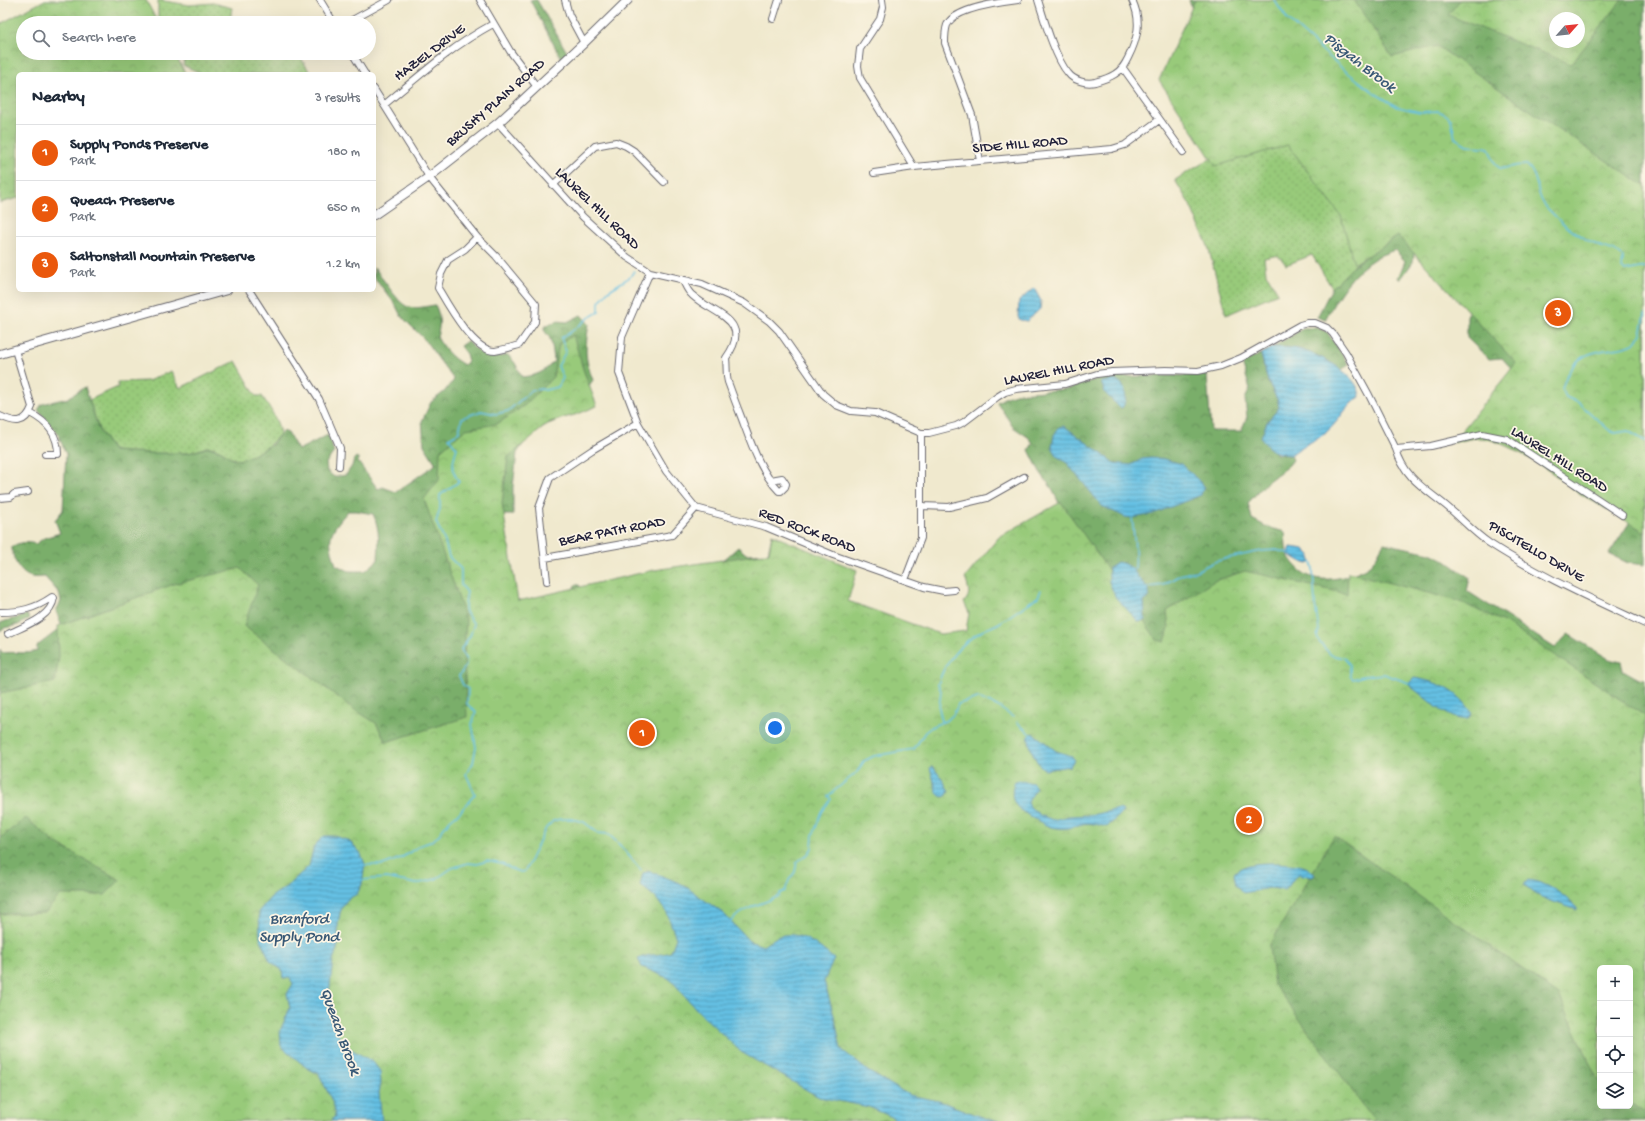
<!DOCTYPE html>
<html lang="en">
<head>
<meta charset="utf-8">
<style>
  body { margin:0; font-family:"Gochi Hand",sans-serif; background:#f2f2f3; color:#1f2937 }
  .controls { position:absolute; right:12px; bottom:12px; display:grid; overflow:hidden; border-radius:6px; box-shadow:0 4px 16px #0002 }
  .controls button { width:36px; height:36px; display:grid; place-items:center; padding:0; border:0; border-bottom:1px solid #e0e1e3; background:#fff; color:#1f2937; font:20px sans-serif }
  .compass { position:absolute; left:1549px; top:12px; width:36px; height:36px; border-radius:50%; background:#fff; box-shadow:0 4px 16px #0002; rotate:63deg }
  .you { position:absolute; left:775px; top:728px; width:14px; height:14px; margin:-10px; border:3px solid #fff; border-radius:50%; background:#1a73e8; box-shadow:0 0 0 6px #1a73e833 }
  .badge { display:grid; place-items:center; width:26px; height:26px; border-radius:50%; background:#ea580c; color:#fff; font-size:13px; font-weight:700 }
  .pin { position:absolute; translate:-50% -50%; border:2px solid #fff; box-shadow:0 1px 4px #0006 }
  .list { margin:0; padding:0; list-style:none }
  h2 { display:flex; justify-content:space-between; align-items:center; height:52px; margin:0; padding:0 16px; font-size:17px }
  h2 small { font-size:13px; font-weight:400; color:#747a83 }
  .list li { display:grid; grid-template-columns:26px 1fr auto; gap:12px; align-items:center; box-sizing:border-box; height:56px; padding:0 16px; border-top:1px solid #e0e1e3 }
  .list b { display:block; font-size:15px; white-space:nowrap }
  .list p { margin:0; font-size:13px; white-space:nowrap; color:#747a83 }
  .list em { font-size:13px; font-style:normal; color:#747a83 }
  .icon { flex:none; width:22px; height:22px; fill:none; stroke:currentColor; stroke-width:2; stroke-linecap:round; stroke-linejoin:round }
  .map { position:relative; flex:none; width:1645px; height:1121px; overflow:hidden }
  .search { position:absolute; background:#fff; box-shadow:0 4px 16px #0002; left:16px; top:16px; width:360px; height:44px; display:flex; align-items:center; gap:10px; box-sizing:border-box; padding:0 14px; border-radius:22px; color:#747a83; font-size:15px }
  .panel { position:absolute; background:#fff; box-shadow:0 4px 16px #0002; left:16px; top:72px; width:360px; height:220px; border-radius:6px }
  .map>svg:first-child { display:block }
  .grass { fill:url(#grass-dots); stroke:#5d765a }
  .forest { fill:url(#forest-crowns); stroke:#4e6852; fill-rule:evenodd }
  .park { fill:url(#park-crowns); stroke:#5d765a; fill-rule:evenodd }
  .water { fill:url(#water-rules); stroke:#44718f }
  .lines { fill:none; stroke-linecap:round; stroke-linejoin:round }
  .stream { stroke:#65c0e3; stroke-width:1.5 }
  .minor-casing { stroke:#6a686e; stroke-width:8 }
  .secondary-casing { stroke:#6a686e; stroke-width:10 }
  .minor { stroke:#fff; stroke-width:6 }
  .secondary { stroke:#fff; stroke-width:8 }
  .labels { text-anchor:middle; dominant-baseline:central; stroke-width:3.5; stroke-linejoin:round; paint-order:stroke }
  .street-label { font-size:15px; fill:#22223b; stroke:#fcf5e5 }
  .water-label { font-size:16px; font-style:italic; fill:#395976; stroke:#fcf5e5 }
</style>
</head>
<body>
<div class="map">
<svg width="1645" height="1121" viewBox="0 0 1645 1121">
  <defs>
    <pattern id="grass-dots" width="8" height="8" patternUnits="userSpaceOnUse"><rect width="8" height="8" fill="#98ca7a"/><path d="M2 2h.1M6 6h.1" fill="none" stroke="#83ad6a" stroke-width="1.8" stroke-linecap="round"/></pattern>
    <pattern id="forest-crowns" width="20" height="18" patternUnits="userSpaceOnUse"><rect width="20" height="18" fill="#7aae6a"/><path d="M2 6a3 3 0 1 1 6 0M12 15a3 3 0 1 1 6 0" fill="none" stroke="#648d58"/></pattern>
    <pattern id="park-crowns" width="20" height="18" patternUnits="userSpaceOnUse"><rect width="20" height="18" fill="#98ca7a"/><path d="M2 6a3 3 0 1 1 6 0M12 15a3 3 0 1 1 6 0" fill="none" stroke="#83ad6a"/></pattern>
    <pattern id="water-rules" width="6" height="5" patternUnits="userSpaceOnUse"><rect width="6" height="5" fill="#65c0e3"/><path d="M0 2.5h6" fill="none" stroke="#539cb9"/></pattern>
  </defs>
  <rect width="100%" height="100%" fill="#fcf5e5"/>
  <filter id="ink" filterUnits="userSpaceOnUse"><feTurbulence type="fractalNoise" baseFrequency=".025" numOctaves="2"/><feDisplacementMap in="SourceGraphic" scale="8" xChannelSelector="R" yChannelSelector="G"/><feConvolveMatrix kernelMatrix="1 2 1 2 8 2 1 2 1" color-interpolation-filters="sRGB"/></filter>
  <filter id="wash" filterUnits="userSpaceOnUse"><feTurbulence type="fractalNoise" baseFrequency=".012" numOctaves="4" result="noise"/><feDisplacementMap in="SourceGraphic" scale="16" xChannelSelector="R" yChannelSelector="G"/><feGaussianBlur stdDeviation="0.9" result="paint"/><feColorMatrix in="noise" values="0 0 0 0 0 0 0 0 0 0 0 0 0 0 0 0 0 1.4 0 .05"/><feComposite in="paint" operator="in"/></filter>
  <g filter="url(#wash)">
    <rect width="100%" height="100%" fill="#f0e9ce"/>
    <path class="grass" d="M158 0 189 5 213 3 232 8 230 22 231 23H158Z
      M187 53H298L311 74H202L183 65Z
      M1287 123 1380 246 1355 265 1332 288 1312 255 1286 265C1277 253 1280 255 1264 258L1266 273 1278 293 1226 315 1208 246 1190 205 1175 180 1208 160Z
      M236 361 256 396H262C270 408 278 420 280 434 271 445 254 459 240 460 229 461 222 448 210 447 203 447 196 452 189 453 164 456 138 453 113 451L99 430 89 400 118 387V382L148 381 171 371 180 388Z"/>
    <path class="forest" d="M530 0H537L568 54 562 60Z
      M1189 0H1645V565L1628 563 1609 554 1633 517 1518 376 1502 358 1489 359 1467 338V316L1472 303 1416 240 1413 262 1400 280 1398 278 1405 261 1395 250C1389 252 1383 254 1377 257 1353 271 1337 296 1325 320L1317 317 1332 288 1355 265 1379 246 1195 19ZM1555 18H1579V42H1555Z
      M374 267C381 276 397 301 406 306 414 310 427 306 435 305 441 316 440 326 437 337 444 350 452 358 464 365L468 361 466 354 460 346 467 341C480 356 490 359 508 355L515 363 522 377C538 375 543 373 554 361 553 353 553 347 550 339 549 335 544 333 544 327L557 321 567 322 581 315 589 324C585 347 584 358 593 380L586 390 592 408 555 421 529 436 517 453 513 487V515H502L513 598 527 602 571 595 575 585H579L586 594 713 564 727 557 738 547 746 554 768 553 772 534 782 538 781 546 0 1121V649L2 653C14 651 25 655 37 651V646L62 627 56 611 61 601 59 593 45 577C41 577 36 578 32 577 20 575 12 558 12 547 20 541 27 542 36 544L44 538 60 533 55 520 63 510 66 454 58 434 38 410 42 404 68 398 85 387 99 430 113 451 150 453H189L209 447 222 451 232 459 240 460 255 454 271 445 283 431 288 433 298 450 328 435 334 452 326 463 327 471 334 477 346 475 352 466 354 459 356 457 359 459 358 462 378 489 383 487 396 492 436 464 424 445 422 421 431 402 444 392 454 380 424 339 401 316 395 304 374 277ZM348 511H357L373 514C380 529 379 543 378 560L365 571H349L336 565C327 537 328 534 348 511Z
      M1304 328H1318L1327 332 1349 365 1341 370 1328 361 1300 349 1273 347Z
      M1261 354 1268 381 1278 401 1279 408 1267 422 1276 454 1291 455 1293 460 1288 466 1267 482 1248 503 1252 519 1267 527 1285 532C1286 540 1285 551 1289 557 1293 564 1301 573 1309 576 1327 584 1355 576 1371 564 1376 559 1380 549 1384 543L1430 553 1445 560 1470 578 1467 591 1555 648 1568 634 1609 659 1621 662 1623 670 1639 679 1645 680V1121H1000L886 634 962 637 1060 506 1053 490 1040 472 1029 450 1033 443 1028 437 1013 427 997 402 1006 397 1019 393 1068 389 1103 377 1207 375 1211 431H1241L1247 417 1245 399 1250 389 1242 363ZM1600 968H1630V1106H1600Z
      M27 614 29 619 18 625 4 628 0 631V623C9 619 18 619 27 614Z"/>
    <path class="park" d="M45 0H146L158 23H23V53H174L186 74H18V198L0 203V24Z
      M1195 0H1354L1392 57 1437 46 1525 107 1645 186V532L1574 490C1557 474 1502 438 1480 438 1471 438 1461 441 1452 443L1516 363 1398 236 1354 264 1341 216 1288 145 1216 166 1159 80Z
      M1460 0H1622L1571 64 1448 15ZM1555 18H1579V42H1555Z
      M573 335 583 369 597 406 578 414 550 422 508 457 502 503 518 601 654 570 769 553 772 535 857 570 848 601 940 634 966 631 969 613 964 602C972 595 968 587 965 578L999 537 1061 502 1157 640 1165 642 1169 627 1167 611 1214 581 1245 571 1347 594 1348 572 1458 601 1506 623 1645 716V1113L1630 1103V968H1600V1083L1598 1081 1559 995 1334 836 1269 946 1274 985 1375 1121H0V914L45 913 60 895H105L120 880 54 842 26 818 0 838V693L55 682 59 656 58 626 174 584 240 568 258 585 244 626 355 710 376 723 386 742 467 717 464 657 466 619 424 499 439 480 440 451 466 429 497 424 525 405 553 377 559 344Z"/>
    <path class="water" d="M1034 288 1041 301 1040 309 1027 321 1020 320 1018 317 1019 301Z
      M1273 347C1282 348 1293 347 1301 350 1320 355 1359 374 1360 397 1345 405 1339 423 1325 433 1314 442 1302 445 1291 455 1275 453 1269 451 1261 437L1267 422 1279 408 1278 401 1268 381 1261 354Z
      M1116 380C1126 383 1128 401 1122 408L1119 407 1105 393 1101 382Z
      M1064 426 1114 463 1131 465 1142 459 1151 458 1164 459 1182 464 1204 486 1201 495 1153 514 1132 518 1125 517 1102 506 1067 463 1058 457 1052 447 1054 435 1059 427Z
      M1291 547 1304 549 1310 555 1311 562 1308 564 1304 563 1289 555V552Z
      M1117 562C1133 565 1133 571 1142 582 1145 585 1147 586 1149 589V596L1144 602 1145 620 1139 622 1116 598 1109 582V568Z
      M1414 678C1439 682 1459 691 1472 713L1468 719C1449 722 1427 698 1411 687L1409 683Z
      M1033 733 1056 751 1072 756 1074 760 1070 766 1045 770C1035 763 1030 748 1028 736Z
      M932 766 941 777 949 791 947 795 944 797 940 796 936 792 935 785 930 768Z
      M1019 780 1033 783 1036 788C1034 794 1029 797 1028 803L1030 807 1040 815 1053 820 1069 816 1092 815 1118 809 1122 810 1123 812 1107 827C1099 825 1090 822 1082 824 1073 826 1067 830 1058 828 1049 828 1042 823 1035 819 1019 810 1008 804 1014 783Z
      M324 836H335L349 841 360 852 365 864 362 884 357 894 348 899 343 905 340 913 338 924V946L333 960 328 1003 330 1019 344 1045 373 1062 380 1071 381 1083 379 1093 382 1121H331L335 1116 332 1101 319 1074 307 1068 281 1046 280 1031 290 1008 287 994 293 984 290 978H283L282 970 270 961 260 937 259 911 271 897 287 886 309 866 314 846Z
      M1280 863C1293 865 1307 863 1315 875L1312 877 1299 874C1291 879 1292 885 1284 890L1270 888 1243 893 1236 885 1234 873C1245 862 1266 863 1280 863Z
      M650 871 682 884 724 914 749 941 763 946C768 943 774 938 779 936 802 930 818 946 834 959L824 981 835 1019 841 1049 869 1072 909 1095 939 1101 985 1118 1000 1121H895L892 1117 869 1107 819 1097 741 1052 697 1010 672 981 668 978 642 967 638 959C648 953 660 956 671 952L676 938 667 913 655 897 640 885 643 873Z
      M1528 880C1547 882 1564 895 1577 908V910C1559 903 1536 899 1524 884Z"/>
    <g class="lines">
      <path class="stream" d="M1274 0 1288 20 1343 69 1376 94 1398 107 1420 112 1438 111 1445 114 1451 119 1455 138 1469 146 1484 147 1489 148C1500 181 1501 164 1527 165 1540 177 1535 196 1547 208 1560 222 1576 235 1593 243 1604 249 1614 248 1623 257L1622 268 1625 271 1645 267
        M1645 314C1643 322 1643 334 1637 341 1633 345 1625 347 1620 348 1589 352 1571 355 1562 389L1566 397 1579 403 1610 431 1615 433 1628 431 1645 441
        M1132 518C1133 528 1138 563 1134 570
        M1311 562 1313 569 1315 604 1319 630 1317 637 1320 643 1331 655 1344 658 1350 665V676L1353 679 1363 676 1384 674 1409 683
        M1148 587 1163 585 1180 575 1196 571 1214 562 1228 558 1262 551 1276 550 1289 553
        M943 722C952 718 955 713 958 704L978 698 997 706 1013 717
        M1017 722 1030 734
        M364 865H383L401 858 421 845 430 842 437 837 450 820 460 812 475 794 466 774 473 763 476 747 472 724 476 712 467 704 468 689 463 685 459 676C462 671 469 664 466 658 464 654 462 653 461 649L470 636 474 624C463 611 464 608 467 592L461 585V569L449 557 445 542 436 522 440 509V495C447 491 451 486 459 482 451 470 452 462 457 448L449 438 459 432 462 418 481 411 496 414 508 411 532 390 541 389 545 390 558 387 563 378 558 366 566 351 561 338C576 331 584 318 599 312V302L608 291 630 277 634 271
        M361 880 387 878 416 884 436 879 452 868 468 863 477 864 487 861 502 864 514 870 521 872 525 871 546 828 553 821 560 819H572L584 822 598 833 608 834 618 843 641 870
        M729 923C744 907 760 905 779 896L780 893 785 891 789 880 795 872 797 862 809 853 812 848 813 835 822 812 831 799 828 796 857 772 864 761 874 756 914 749 925 732 933 726 942 722 939 708 941 691 938 684C945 661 961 643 982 631 988 628 994 626 999 623 1012 615 1025 605 1038 597L1041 590"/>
    </g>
  </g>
  <g filter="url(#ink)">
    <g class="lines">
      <defs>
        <path id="minor" d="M320 0 334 23
          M480 0 510 51 537 87
          M565 0 569 15 584 43
          M882 0 883 7 880 19 860 49 858 66 860 78 914 167
          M1038 0C1044 19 1055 58 1068 73 1074 81 1086 84 1095 82 1102 80 1109 78 1115 74 1122 70 1125 64 1128 58 1138 38 1142 21 1132 0
          M773 19 779 0
          M347 23 389 0
          M352 53 365 74
          M1123 68 1183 152
          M374 89 429 177 477 237
          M384 105C419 76 452 46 493 24
          M498 123 583 217 627 257 650 272 702 284 744 303 769 321 779 331 823 394 836 405 851 411 875 413 921 433H929L956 426 964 422 997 397 1005 392 1016 389 1065 384 1097 374 1112 372 1166 370 1198 371 1221 366 1241 358 1300 325 1307 323H1315L1327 328 1333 334 1346 353 1369 395 1396 449C1404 477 1424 488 1445 505 1460 517 1473 532 1489 543 1538 575 1592 599 1645 624
          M980 161 972 115 945 43C945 37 945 31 947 25 954 8 1002 2 1018 0
          M874 173 914 167 1112 149 1125 145 1159 120
          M553 185 595 146 616 142 626 146 634 151 664 182
          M477 237 496 256 536 304 535 322 519 345C512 347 503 350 495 351 473 351 448 305 438 288L441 274 448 260 465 249Z
          M650 272 622 337 619 373 638 423 666 471 696 508 766 527 833 555 924 587 944 591 954 590
          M682 279C685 284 687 291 692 295 713 315 754 319 726 358 727 366 726 375 728 382 732 393 736 404 740 414 750 440 759 470 779 491H781L785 487 786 484 782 478 771 480
          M249 290 319 399 340 448 339 466
          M30 413C47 422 58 434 58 454H45
          M0 416C15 423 25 425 32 407L15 350
          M1396 449 1431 446 1482 434 1507 439 1622 515
          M0 498 11 497 14 494 28 492
          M922 506 949 507 987 498 1024 477
          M545 558 672 535 696 508
          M905 580 921 538V433
          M547 581 539 508 550 478 592 450 638 423
          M0 612C20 612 35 609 52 597L54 598C51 618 24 626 8 634"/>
        <path id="secondary" d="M374 215 429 177 498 123 584 43 628 0
          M0 354 227 290"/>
      </defs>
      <use href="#minor" class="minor-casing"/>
      <use href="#secondary" class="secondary-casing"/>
      <use href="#minor" class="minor"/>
      <use href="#secondary" class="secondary"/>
    </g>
  </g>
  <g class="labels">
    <g class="street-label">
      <text transform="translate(430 53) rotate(-37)">HAZEL DRIVE</text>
      <text transform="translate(496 103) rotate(-41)">BRUSHY PLAIN ROAD</text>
      <text transform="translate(1020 145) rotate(-5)">SIDE HILL ROAD</text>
      <text transform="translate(597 209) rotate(44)">LAUREL HILL ROAD</text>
      <text transform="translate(1059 371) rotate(-11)">LAUREL HILL ROAD</text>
      <text transform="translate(1559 460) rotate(32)">LAUREL HILL ROAD</text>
      <text transform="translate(807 531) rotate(21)">RED ROCK ROAD</text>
      <text transform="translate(612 532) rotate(-11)">BEAR PATH ROAD</text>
      <text transform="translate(1536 552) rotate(30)">PISCITELLO DRIVE</text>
    </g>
    <g class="water-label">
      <text transform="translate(1359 64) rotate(38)">Pisgah Brook</text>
      <text x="299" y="920">Branford<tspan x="299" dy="18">Supply Pond</tspan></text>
      <text transform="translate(339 1032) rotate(70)">Queach Brook</text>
    </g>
  </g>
</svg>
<div class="controls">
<button>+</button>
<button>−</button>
<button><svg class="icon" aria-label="locate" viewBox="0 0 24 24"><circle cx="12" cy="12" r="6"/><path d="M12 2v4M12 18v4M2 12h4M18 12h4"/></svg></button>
<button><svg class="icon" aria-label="layers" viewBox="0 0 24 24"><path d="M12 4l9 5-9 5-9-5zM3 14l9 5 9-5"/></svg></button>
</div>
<svg class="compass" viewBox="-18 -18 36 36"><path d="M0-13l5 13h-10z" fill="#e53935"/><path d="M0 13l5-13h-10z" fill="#747a83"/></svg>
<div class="you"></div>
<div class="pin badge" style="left:642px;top:733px">1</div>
<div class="pin badge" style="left:1249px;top:820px">2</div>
<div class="pin badge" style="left:1558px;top:313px">3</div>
<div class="search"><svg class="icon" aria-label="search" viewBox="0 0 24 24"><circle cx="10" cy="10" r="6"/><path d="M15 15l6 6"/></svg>Search here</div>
<section class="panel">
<h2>Nearby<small>3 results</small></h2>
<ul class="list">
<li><span class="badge">1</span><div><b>Supply Ponds Preserve</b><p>Park</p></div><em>180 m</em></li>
<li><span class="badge">2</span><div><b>Queach Preserve</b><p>Park</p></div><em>650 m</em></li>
<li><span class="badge">3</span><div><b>Saltonstall Mountain Preserve</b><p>Park</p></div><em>1.2 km</em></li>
</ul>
</section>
</div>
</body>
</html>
